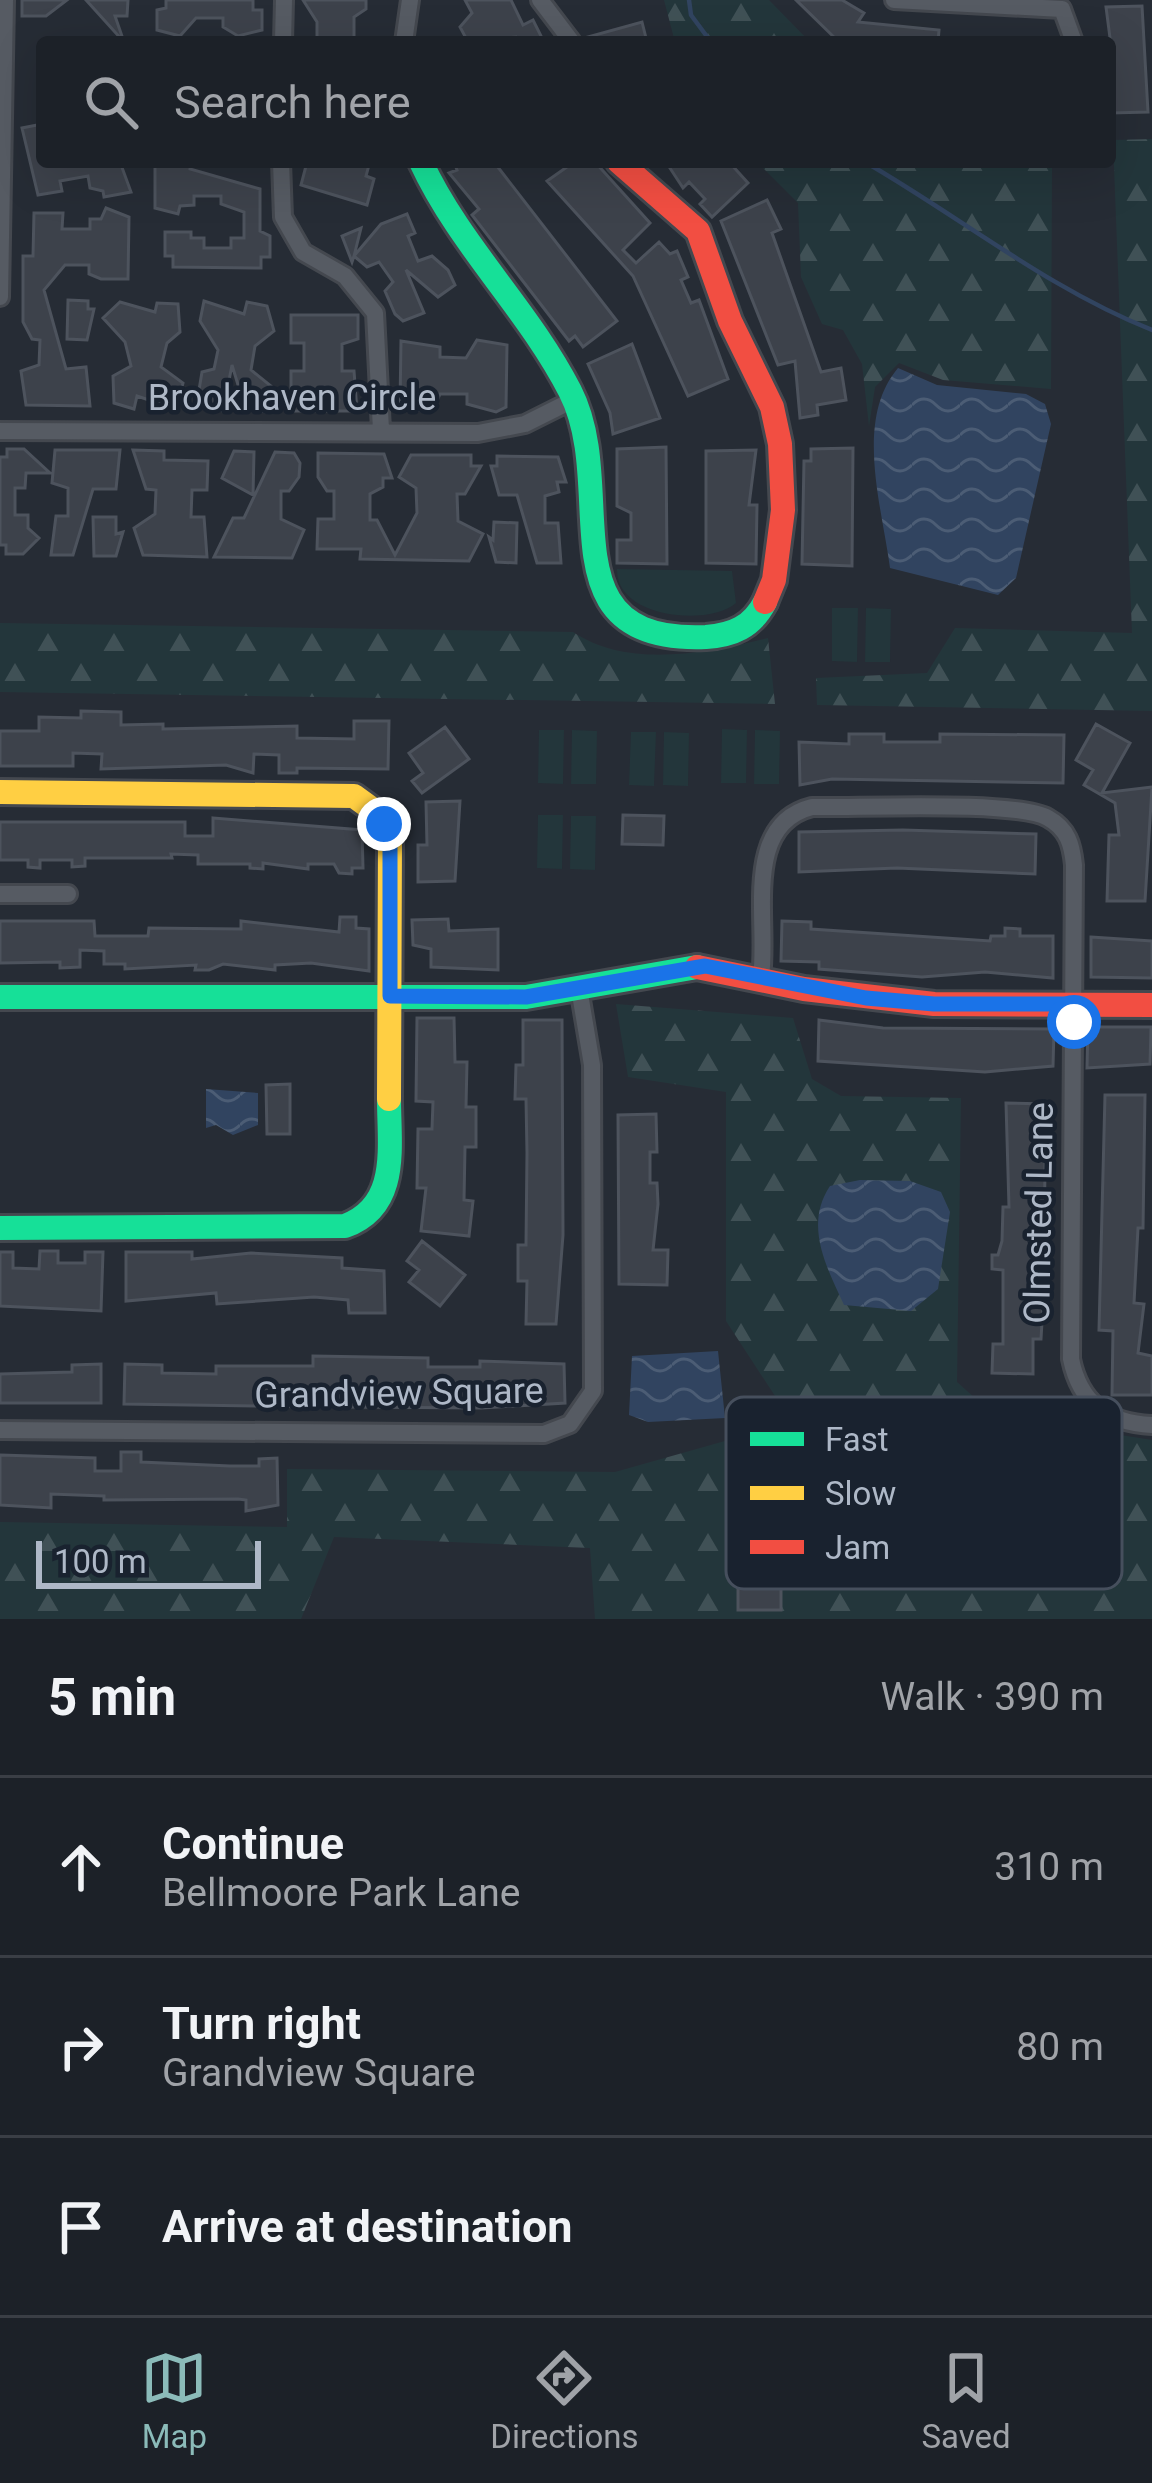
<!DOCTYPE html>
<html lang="en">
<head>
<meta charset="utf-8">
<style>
  body { margin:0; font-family:Roboto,sans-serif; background:#252930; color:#f1f3f6 }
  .scale { position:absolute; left:36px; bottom:30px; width:225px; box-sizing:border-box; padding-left:12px; border:6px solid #aeb8c7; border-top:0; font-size:33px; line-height:42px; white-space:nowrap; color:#aeb8c7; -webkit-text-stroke:9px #19222f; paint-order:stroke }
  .stop { position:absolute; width:36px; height:36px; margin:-27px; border:9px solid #1a73e8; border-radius:50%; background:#fff }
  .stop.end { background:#1a73e8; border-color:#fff; box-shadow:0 3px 12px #0008 }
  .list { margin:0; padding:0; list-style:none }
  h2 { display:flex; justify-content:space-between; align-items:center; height:156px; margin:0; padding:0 48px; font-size:51px }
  h2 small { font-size:39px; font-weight:400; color:#a0a3a8 }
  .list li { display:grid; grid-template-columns:78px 1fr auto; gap:36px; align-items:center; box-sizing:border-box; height:180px; padding:0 48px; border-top:3px solid #3a3e45 }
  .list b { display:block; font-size:45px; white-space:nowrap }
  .list p { margin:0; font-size:39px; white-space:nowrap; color:#a0a3a8 }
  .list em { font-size:39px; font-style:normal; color:#a0a3a8 }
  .icon { flex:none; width:66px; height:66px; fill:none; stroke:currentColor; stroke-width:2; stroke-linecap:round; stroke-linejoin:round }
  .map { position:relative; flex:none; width:1152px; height:1619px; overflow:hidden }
  .search { position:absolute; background:#1c2128; box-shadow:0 12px 48px #0002; left:36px; right:36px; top:36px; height:132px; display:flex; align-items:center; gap:30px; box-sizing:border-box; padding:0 42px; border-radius:12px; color:#a0a3a8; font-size:45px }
  .sheet { height:696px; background:#1c2128 }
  nav { display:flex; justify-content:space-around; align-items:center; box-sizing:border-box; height:168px; border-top:3px solid #3a3e45; background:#1c2128; font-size:33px; color:#a0a3a8 }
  nav a { display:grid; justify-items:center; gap:6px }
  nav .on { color:#8bbbb9 }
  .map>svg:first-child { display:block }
  .forest { fill:url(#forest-firs) }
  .garden { fill:#23363b }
  .water { fill:url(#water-waves) }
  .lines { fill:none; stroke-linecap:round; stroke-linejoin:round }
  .stream { stroke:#314460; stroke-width:4.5 }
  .building { fill:#3d424b; stroke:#4d535d; stroke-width:3 }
  .street-casing { stroke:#44484f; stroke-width:22 }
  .fast-casing { stroke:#44484f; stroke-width:30 }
  .slow-casing { stroke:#44484f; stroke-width:30 }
  .jam-casing { stroke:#44484f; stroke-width:30 }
  .street { stroke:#565b63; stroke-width:16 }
  .fast { stroke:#16e098; stroke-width:24 }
  .slow { stroke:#ffcf43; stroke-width:24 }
  .jam { stroke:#f24e42; stroke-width:24 }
  .route { stroke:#1a73e8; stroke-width:15 }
  .labels { text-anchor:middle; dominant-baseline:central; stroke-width:9; stroke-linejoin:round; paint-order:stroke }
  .street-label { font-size:36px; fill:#aeb8c7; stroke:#19222f }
  .key { fill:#19222f; stroke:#464f5d; stroke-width:3 }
  .key-label { font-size:33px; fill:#aeb8c7 }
</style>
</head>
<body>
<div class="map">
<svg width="1152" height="1619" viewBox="0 0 1152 1619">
  <defs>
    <pattern id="forest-firs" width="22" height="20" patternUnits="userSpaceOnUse" patternTransform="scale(3)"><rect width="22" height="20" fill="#23363b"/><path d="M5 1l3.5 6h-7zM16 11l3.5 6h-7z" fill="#405156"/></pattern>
    <pattern id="water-waves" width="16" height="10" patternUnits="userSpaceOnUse" patternTransform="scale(3)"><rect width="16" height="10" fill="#314460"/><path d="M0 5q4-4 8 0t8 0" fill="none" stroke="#4c5d75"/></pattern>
  </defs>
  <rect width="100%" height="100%" fill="#262c35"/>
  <path class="forest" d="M664 0H769L810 42H675Z
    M1152 139V711L817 705 816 678 927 673 955 628 1132 633 1113 140Z
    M757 162 1052 163 1051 389 943 380 899 363 875 387 869 426 862 364 843 330 822 324 801 277 798 203Z
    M0 623 573 632C629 669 705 653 768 638L775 704 0 692Z
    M616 1004 793 1018 812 1079 841 1096 961 1098 957 1382 994 1415 1152 1440V1619H595L590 1548 334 1537 301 1619H0V1522L287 1527V1469L615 1472 792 1422 726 1321V1092L628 1077Z"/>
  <path class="garden" d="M617 569 732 571 736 603C709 627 615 618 617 569Z
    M832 608H858L857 662 832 661Z
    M866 608 891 609 890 662H865Z
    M722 729 747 730 746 783H721Z
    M539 730H564L563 784 538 783Z
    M572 730 597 731 596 784H571Z
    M755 730 780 731 779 784H754Z
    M631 732H656L654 786 629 785Z
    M664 732 689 733 688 786 663 785Z
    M538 815H563L562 869 537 868Z
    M571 816H596L595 870 570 869Z"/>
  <path class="water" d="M898 368 937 385 1026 394 1045 404 1051 424 1016 578 998 595 890 568C882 506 854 420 898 368Z
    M206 1089 258 1093V1125L233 1135 216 1125 206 1128Z
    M860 1180 910 1181 941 1192 950 1212 938 1289 911 1311 844 1305C826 1266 804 1225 830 1186Z
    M718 1351 725 1418 648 1422 629 1415 632 1356Z"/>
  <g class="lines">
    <path class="stream" d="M689 0 691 15 711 42
      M865 162C962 218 1047 288 1152 330"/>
  </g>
  <path class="building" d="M22 0H67L46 16H22Z
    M86 0H128L127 16H115L124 42Z
    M166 0H253V10H262V30L238 36 223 27V18H196L180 36 157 30V10L166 8Z
    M303 0H366V9L354 17V42H317V22Z
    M465 0H511L523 25 533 20 544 42H518L516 37 468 42 460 27 472 13Z
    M796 0H842L864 13 858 22 939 30 938 42H839Z
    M1142 6 1148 112 1111 113 1113 61 1106 7Z
    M642 22 647 42H585L584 38Z
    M42 124V162H120L131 192 104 197 103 191 90 188 88 176 60 181 62 191 38 195 22 128Z
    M155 162H191L190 169 260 189V231L270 236V257H261V268L173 267V256H165V232H191V238H204V248H231V238H244V212L221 204V196H194V205L180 206 178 214 155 208Z
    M307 162 369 165 366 176 374 179 367 205 301 185Z
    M454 162H494L617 321 583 347 575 336 569 341 472 215 479 209 449 173 457 170Z
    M574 162H595L650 223 623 250 636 263 659 242 670 254 677 251 688 277 681 280 691 303 699 300 728 379 688 396 633 276 547 181Z
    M666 162H729L748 183 712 217 700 204 705 199 689 182 683 188Z
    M767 200 781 229 772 233 821 372 841 368 846 400 817 405 818 415 800 418 795 361 778 365 721 221Z
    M106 208 129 217 128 279H101L89 274V265H65L44 290 66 369 86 367 90 406 26 405 21 371 39 365 40 340 32 339 23 322V256H33L34 213H63L62 229H90V219H101Z
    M407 214 415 233 408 236 418 261 432 256 448 270 455 285 438 297 406 270 424 313 403 321 395 314 385 291 393 282 379 262 367 267 354 256 352 262 342 236 361 228 354 256 381 224Z
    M68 300 88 301V309H94L87 340 67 339Z
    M204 301 244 314 247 302 267 306 274 331 255 346 251 370 271 386 266 412 245 408 232 365 223 411 203 407 198 396 202 372 214 369 218 350 200 321Z
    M120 302 155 312 157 303 178 304 180 332 167 343 161 367 183 383 176 409 137 396 134 409 114 403 113 376 131 366 125 342 103 318Z
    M291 315H358V339L342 344V371H354L357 411H291V371H304V343H291Z
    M477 340 507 345 506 407 496 412 467 404V394H440L435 406 425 412 400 405 401 341 440 347V357L466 358Z
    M632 344 660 418 613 434 610 413 588 364Z
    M666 447 667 564 617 563V540H631V513L617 506V449Z
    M853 448 852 566 802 564 804 461H811V449Z
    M7 449H24L50 473H26L25 488H15V515H28V528L39 538 23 554H6V545H0V457H7Z
    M55 450H120L116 489H93L73 555H51L56 516H68V488L52 483Z
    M133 450 164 451V460L208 461 207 490H192L191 517H204L207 557 143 555 134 528 155 514 156 490 146 489Z
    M756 450 749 505H757L756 564 706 563V451Z
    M234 451 254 452 253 495 222 478Z
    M275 452 294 453 300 463 299 477 289 491H281V519L304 530 292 558 214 557 233 518H244Z
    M318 453 384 454 392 478H383V487L370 494V520H377L395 555 417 513 416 488 399 477 411 455H471V466H481L465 494H457L458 521 483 534 469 561 360 559 361 549H317L318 519H334V491H327L318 477Z
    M497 456 558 457 566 482H557L559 492 545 496V523H558L561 563H537L517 495H499L491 466H497Z
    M93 517H116V534L123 532 116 556H94Z
    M494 522 517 523 516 563 496 562 489 537 493 540Z
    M81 711 121 712V725L163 724V729L297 726V738L354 739V721H389L388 769 297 768V773H279V755L254 754 253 773 226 765 101 769 102 754 73 753V766H0V731H39V717L81 718Z
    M1096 724 1130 743 1102 793 1152 787 1145 901H1107L1109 835H1119L1115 803 1084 785 1093 770 1076 760Z
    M445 727 469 759 422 793 412 781 423 773 409 753Z
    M849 734H884V742H940V734L1064 735 1063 783 832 779 800 785 799 742 849 744Z
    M460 801 455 881 418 882V845H427L426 802Z
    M623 815 664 816 663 845 622 844Z
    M213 818 362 830 363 868H352V874L339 873 334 864H308V869L263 863V869L250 868V864H198V855L171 854 172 858H85V866L72 867V860H40V868L28 867V860H0V822H185V836H213Z
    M903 830 1036 834 1035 874 897 868 799 872V832Z
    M340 917H356V928L369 929V971L311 963 275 965V970L223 964 209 970H195L196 965 125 969V964H104V951L80 950V967L60 968V962L0 963V921H94L95 936H148L149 928 241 929V921L339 932Z
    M448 919 449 931 498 929V970L431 967V949L413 945 412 920Z
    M782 921 811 922V929L990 941 991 936H1005V928L1020 929V936H1053V978L985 972 922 977 819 969V962L781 961Z
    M1091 937 1152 941V978L1091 977Z
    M417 1018H454L455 1062H467L466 1107H476V1147H465L464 1200 473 1201 469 1236 421 1231 426 1188H417L418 1129H432L433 1102 416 1101Z
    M523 1020H562L563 1235 556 1324H526L527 1281H518V1245H526L527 1153 526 1099H515L516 1065H523Z
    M819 1020 883 1028 1054 1029 1053 1066 985 1072 818 1061Z
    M1088 1027H1151L1150 1064 1087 1068Z
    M290 1084V1134H267L266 1085Z
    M1105 1095H1145L1143 1228H1138L1134 1303 1144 1304 1138 1353 1152 1356V1395H1112L1113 1331 1099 1330Z
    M1006 1103 1046 1104 1043 1305 1041 1339H1033V1374L992 1373 993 1344H1003V1270L992 1269V1255H998L1002 1241 1003 1207H1009Z
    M656 1114 657 1152H650V1183H657L658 1204 653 1250H668L667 1285 619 1284 618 1115Z
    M422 1241 465 1275 440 1306 409 1282 419 1270 407 1261Z
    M40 1251H58V1263H85V1252H103L101 1311 0 1306V1252H13V1268L39 1269Z
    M126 1252H192V1259L251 1253 342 1258V1268L384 1271 385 1313H349L348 1300 314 1297 217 1304 216 1293 126 1301Z
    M313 1356 428 1358V1367H480V1361L564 1364 565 1403 481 1408 345 1407V1402H313V1407L124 1404 125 1364 162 1365V1373L216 1374V1366H313Z
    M101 1364V1403H0V1374L72 1372V1365Z
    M121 1452H141V1462L230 1466H259V1459L277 1458 278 1505 246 1511V1500L238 1499 104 1500V1496L51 1494V1508L0 1505V1455L95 1458V1471H121Z
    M781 1586V1610H738V1587Z"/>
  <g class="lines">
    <defs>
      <path id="street" d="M540 0 572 42
        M894 0 1062 9 1074 42
        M283 42 284 0
        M404 42 410 0
        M281 162 283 217 303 252 345 276 375 313 381 430
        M0 297 5 0
        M0 431 478 433 525 424 577 398
        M0 894H68
        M761 977C769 921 741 825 812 807 858 808 1016 800 1048 818 1068 829 1072 845 1074 865L1071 1359C1080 1403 1107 1423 1152 1425
        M0 1430 544 1434 570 1424 593 1391 592 1065 579 988"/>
      <path id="fast" d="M421 162C460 246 528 309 570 391 621 490 540 644 706 637 733 635 752 627 765 602
        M0 997H526L697 967
        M0 1228 345 1226C400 1206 389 1147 389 1099"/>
      <path id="slow" d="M0 792 354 796 376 812 390 837 389 1099"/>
      <path id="jam" d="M619 162 698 231 730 321 772 407 780 444 783 510 774 580 765 602
        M697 967 804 989 934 1004 1152 1005"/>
    </defs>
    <use href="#street" class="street-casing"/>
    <use href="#fast" class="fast-casing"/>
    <use href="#slow" class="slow-casing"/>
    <use href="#jam" class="jam-casing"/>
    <use href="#street" class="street"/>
    <use href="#fast" class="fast"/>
    <use href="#slow" class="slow"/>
    <use href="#jam" class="jam"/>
  </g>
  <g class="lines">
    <path class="route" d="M384 824 390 837V996L526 997 705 966 866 998 934 1004H1074V1022"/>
  </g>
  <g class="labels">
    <g class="street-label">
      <text x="292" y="398">Brookhaven Circle</text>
      <text transform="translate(1039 1213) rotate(-89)">Olmsted Lane</text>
      <text transform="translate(399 1393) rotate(-1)">Grandview Square</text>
    </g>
  </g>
  <rect x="726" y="1397" width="396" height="192" rx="18" class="key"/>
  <rect x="750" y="1432" width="54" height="14" fill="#16e098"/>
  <rect x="750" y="1486" width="54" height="14" fill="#ffcf43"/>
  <rect x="750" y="1540" width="54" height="14" fill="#f24e42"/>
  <g class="key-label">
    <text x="825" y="1451">Fast</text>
    <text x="825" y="1505">Slow</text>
    <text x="825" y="1559">Jam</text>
  </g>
</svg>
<div class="scale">100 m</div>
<div class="stop" style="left:1074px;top:1022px"></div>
<div class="stop end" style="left:384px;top:824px"></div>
<div class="search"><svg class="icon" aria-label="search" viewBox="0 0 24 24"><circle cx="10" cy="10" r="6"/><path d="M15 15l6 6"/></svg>Search here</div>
</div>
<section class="sheet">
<h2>5 min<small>Walk · 390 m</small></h2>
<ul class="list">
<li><svg class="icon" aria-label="ahead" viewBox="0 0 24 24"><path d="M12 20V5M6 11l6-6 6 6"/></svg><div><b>Continue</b><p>Bellmoore Park Lane</p></div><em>310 m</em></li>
<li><svg class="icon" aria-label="right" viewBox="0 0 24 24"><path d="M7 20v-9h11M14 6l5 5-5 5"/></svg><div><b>Turn right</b><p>Grandview Square</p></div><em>80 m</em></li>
<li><svg class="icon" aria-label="arrive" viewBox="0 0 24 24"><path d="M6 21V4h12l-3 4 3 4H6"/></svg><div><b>Arrive at destination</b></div></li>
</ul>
</section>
<nav>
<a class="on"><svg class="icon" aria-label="map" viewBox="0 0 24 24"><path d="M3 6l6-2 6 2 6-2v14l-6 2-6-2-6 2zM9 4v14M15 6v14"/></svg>Map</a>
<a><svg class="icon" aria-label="directions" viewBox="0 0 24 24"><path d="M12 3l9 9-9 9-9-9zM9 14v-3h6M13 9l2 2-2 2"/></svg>Directions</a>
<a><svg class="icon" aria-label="saved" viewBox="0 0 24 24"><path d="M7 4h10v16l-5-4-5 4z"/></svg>Saved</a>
</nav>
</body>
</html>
